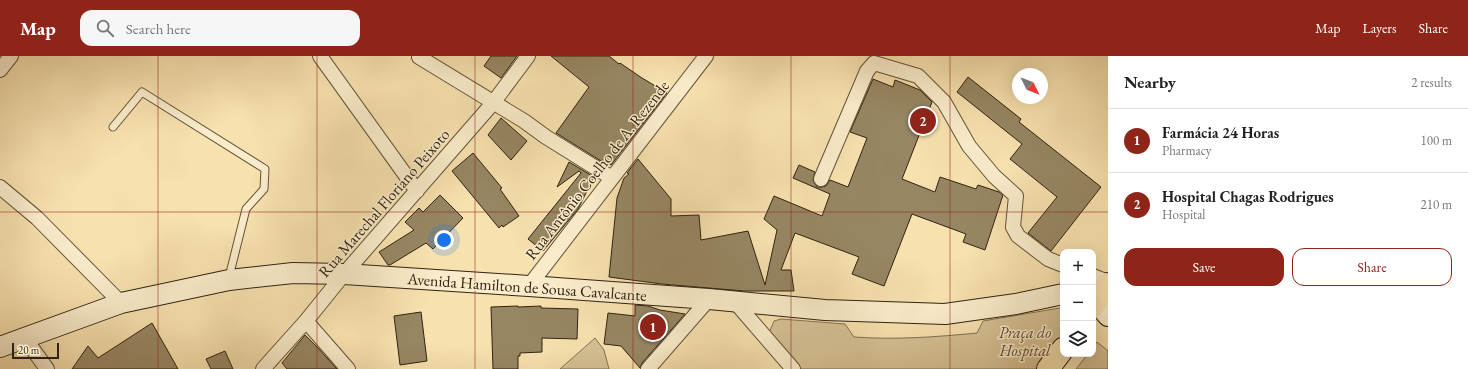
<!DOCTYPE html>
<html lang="en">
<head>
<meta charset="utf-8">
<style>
  body { margin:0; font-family:"EB Garamond",serif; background:#f6f6f6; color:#222 }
  .controls { position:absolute; right:12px; bottom:12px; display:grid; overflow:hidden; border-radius:8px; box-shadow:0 4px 16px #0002 }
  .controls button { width:36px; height:36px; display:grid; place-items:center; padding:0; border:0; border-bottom:1px solid #e0e0e0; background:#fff; color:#222; font:20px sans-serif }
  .compass { position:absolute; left:1012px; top:12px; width:36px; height:36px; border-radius:50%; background:#fff; box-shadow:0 4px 16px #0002; rotate:132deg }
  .scale { position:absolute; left:12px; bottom:10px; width:47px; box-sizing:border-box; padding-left:4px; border:2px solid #302311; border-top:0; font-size:11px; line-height:14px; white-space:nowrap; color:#302311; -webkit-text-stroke:3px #faeccb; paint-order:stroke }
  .you { position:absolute; left:444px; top:184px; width:14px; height:14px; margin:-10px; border:3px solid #fff; border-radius:50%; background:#1a73e8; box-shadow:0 0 0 6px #1a73e833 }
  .badge { display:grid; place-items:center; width:26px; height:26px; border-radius:50%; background:#8f2418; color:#fff; font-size:13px; font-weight:700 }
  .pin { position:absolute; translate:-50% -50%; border:2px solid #fff; box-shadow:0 1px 4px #0006 }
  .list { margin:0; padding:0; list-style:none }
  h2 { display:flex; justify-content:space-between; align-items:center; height:52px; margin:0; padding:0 16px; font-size:17px }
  h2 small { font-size:13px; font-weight:400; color:#767676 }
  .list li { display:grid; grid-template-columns:26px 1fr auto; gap:12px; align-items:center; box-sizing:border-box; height:64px; padding:0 16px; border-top:1px solid #e0e0e0 }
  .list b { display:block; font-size:15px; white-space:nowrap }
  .list p { margin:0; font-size:13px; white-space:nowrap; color:#767676 }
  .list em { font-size:13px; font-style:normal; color:#767676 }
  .actions { display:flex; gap:8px; padding:12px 16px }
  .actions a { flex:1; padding:9px 0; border:1px solid #8f2418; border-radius:12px; text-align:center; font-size:14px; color:#8f2418 }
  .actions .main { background:#8f2418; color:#fff }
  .icon { flex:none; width:22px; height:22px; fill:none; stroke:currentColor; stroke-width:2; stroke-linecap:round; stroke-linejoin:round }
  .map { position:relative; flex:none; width:1108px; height:313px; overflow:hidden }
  header { display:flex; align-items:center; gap:24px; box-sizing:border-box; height:56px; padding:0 20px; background:#8f2418; color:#fff }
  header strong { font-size:19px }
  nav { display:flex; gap:22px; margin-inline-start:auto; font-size:14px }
  .search { width:280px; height:36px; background:#f6f6f6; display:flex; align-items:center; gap:10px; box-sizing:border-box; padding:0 14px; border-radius:12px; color:#767676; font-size:15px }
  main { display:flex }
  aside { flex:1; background:#fff }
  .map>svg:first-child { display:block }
  .green { fill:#d5c194; stroke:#827252 }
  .building { fill:#978663; stroke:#302311 }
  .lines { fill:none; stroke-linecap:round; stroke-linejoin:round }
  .service-casing { stroke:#625238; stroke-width:9 }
  .minor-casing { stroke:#625238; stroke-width:16 }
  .secondary-casing { stroke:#302311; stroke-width:22 }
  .primary-casing { stroke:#302311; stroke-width:24 }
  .service { stroke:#faeccb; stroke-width:7 }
  .minor { stroke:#faeccb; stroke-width:14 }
  .secondary { stroke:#faeccb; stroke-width:20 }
  .primary { stroke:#f7e1af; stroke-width:22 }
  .grid { fill:none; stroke:#8f2418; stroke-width:1; stroke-opacity:0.55 }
  .labels { text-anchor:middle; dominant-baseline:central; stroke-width:3; stroke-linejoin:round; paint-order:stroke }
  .street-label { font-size:16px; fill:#302311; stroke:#faeccb }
  .park-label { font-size:16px; font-style:italic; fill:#594a32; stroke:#faeccb }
</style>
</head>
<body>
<header>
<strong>Map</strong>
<div class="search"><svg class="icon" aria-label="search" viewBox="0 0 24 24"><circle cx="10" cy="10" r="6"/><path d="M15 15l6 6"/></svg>Search here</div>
<nav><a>Map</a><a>Layers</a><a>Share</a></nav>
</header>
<main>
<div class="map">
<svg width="1108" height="313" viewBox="0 0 1108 313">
  <rect width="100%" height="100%" fill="#f7e1af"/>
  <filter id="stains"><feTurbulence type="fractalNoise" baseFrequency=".005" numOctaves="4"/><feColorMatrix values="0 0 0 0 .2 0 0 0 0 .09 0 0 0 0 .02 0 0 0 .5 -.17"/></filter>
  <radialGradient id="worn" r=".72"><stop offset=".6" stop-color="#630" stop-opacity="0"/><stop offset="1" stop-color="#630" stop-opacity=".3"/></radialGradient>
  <path class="green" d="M1060 252 1063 254V282L1039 313H797L769 277 774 265 781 263 845 268 854 281C895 284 936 281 977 277L983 265Z
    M595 282 604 294 609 313H560Z
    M1097 286 1108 295V313H1076L1088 298H1093V291Z"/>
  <path class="building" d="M491 0H517L501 22 484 10Z
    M551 0H609L619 8 620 7 642 22 667 37 611 109 602 104 601 105 556 77 589 31Z
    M968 21 1021 63 1019 66 1101 131 1051 195 1028 177 1057 141 1010 103 1022 88 957 36Z
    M873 23 893 31 895 24 920 34 932 46 902 123 935 136 940 121 976 133 978 129 999 136 1003 139 985 194 963 186 966 178 912 158 884 230 852 218 859 201 795 177 781 214H791L794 235H744L662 228 609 221 617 142 624 122 629 118 627 117 638 103 671 143V160L699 159 701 184 748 175 765 229 777 174 764 163 774 140 822 160 830 138 793 122 799 109 815 116 813 124 817 131H822L826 130 830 124 848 131 867 82 850 76Z
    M501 62 527 85 511 104 488 79Z
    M473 97 502 132 500 133 519 160 503 171 502 169 499 172 452 115Z
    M569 106 594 121 578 153 543 195 528 183 581 117 579 115 557 131Z
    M440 139 463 162 433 193 426 187 390 209H388L379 196 414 174 405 166 419 152 423 156Z
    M635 249 648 250 660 254 685 258 642 307 640 312 621 290 604 288 608 257 635 260Z
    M518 250V251L541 250V252L578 253 577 283 542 282V296L520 297V300H518V313H493L491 251Z
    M421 256 427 305 400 309 394 260Z
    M152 267 178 313H72L88 290 98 302Z
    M305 279 317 291 337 313H287L282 307Z
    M225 295 233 313H211L206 303Z"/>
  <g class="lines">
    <defs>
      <path id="service" d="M113 71 142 36 265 113 264 133 246 153 229 221"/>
      <path id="minor" d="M320 0 417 135
        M419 1 524 65 546 81 612 122
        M0 14 11 0
        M821 123 867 15 874 7 918 20 944 46 969 90 994 120 1016 140 1013 171 1018 180 1048 203 1063 209
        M0 131 37 162 121 247
        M1093 220 1108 226
        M529 230 706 0
        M735 246 793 313
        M306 265 348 313
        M24 281 47 313
        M263 313 306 265 344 218 493 47 528 0
        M648 313 709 243"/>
      <path id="secondary" d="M1093 245 1096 246 1108 260
        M0 291 121 247 229 224 293 217 344 218 529 230 709 243 825 254 945 258 1016 248 1063 238"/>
      <path id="primary" d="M1093 250 1108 228
        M1048 313 1063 293"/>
    </defs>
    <use href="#service" class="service-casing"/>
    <use href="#minor" class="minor-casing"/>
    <use href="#secondary" class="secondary-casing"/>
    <use href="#primary" class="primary-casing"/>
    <use href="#service" class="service"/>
    <use href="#minor" class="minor"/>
    <use href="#secondary" class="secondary"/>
    <use href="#primary" class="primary"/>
  </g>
  <path class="grid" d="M158 0V313M317 0V313M475 0V313M633 0V313M791 0V313M950 0V313M0 156H1108"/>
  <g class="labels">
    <g class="street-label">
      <text transform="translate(597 114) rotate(-52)">Rua Antônio Coelho de A. Rezende</text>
      <text transform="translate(384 147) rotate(-49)">Rua Marechal Floriano Peixoto</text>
      <text transform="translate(527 231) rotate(4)">Avenida Hamilton de Sousa Cavalcante</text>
    </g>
    <g class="park-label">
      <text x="1025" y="276">Praça do<tspan x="1025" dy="18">Hospital</tspan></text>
    </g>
  </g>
  <rect width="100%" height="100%" filter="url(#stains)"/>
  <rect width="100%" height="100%" fill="url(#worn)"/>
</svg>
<div class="controls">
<button>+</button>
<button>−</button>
<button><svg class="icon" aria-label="layers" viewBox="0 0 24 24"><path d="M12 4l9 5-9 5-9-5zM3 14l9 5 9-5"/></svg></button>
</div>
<svg class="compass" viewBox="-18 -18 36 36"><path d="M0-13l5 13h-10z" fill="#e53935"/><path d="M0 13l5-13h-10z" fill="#767676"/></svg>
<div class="scale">20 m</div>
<div class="you"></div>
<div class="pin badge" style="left:653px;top:271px">1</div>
<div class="pin badge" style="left:923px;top:65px">2</div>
</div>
<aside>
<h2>Nearby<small>2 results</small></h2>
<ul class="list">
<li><span class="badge">1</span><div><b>Farmácia 24 Horas</b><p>Pharmacy</p></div><em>100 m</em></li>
<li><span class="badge">2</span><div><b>Hospital Chagas Rodrigues</b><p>Hospital</p></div><em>210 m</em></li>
</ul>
<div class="actions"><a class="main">Save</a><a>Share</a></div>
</aside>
</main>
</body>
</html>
